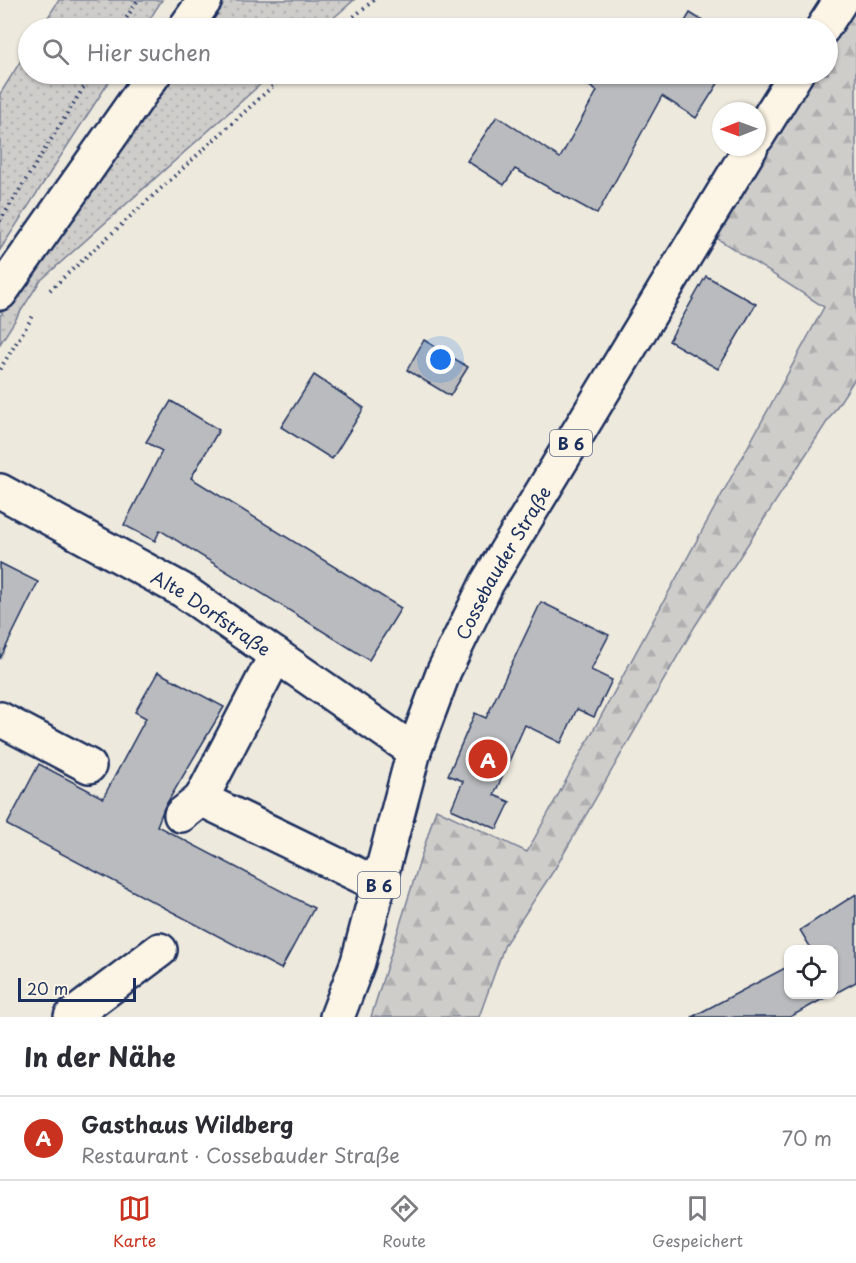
<!DOCTYPE html>
<html lang="de">
<head>
<meta charset="utf-8">
<style>
  body { margin:0; font-family:"Playpen Sans",sans-serif; background:#f2f2f3; color:#2b2b33 }
  .controls { position:absolute; right:18px; bottom:18px; display:grid; overflow:hidden; border-radius:12px; box-shadow:0 2px 4px #0004 }
  .controls button { width:54px; height:54px; display:grid; place-items:center; padding:0; border:0; border-bottom:2px solid #e1e1e2; background:#fff; color:#2b2b33; font:30px sans-serif }
  .compass { position:absolute; left:712px; top:102px; width:54px; height:54px; border-radius:50%; background:#fff; box-shadow:0 2px 4px #0004; rotate:269deg }
  .scale { position:absolute; left:18px; bottom:15px; width:118px; box-sizing:border-box; padding-left:6px; border:3px solid #1b2f5e; border-top:0; font-size:16px; line-height:21px; white-space:nowrap; color:#1b2f5e; -webkit-text-stroke:4px #fcf5e5; paint-order:stroke }
  .you { position:absolute; left:441px; top:360px; width:21px; height:21px; margin:-15px; border:4px solid #fff; border-radius:50%; background:#1a73e8; box-shadow:0 0 0 9px #1a73e833 }
  .badge { display:grid; place-items:center; width:39px; height:39px; border-radius:50%; background:#c8321e; color:#fff; font-size:20px; font-weight:700 }
  .pin { position:absolute; translate:-50% -50%; border:3px solid #fff; box-shadow:0 2px 6px #0006 }
  .list { margin:0; padding:0; list-style:none }
  h2 { display:flex; justify-content:space-between; align-items:center; height:78px; margin:0; padding:0 24px; font-size:26px }
  h2 small { font-size:20px; font-weight:400; color:#7c7c81 }
  .list li { display:grid; grid-template-columns:39px 1fr auto; gap:18px; align-items:center; box-sizing:border-box; height:84px; padding:0 24px; border-top:2px solid #e1e1e2 }
  .list b { display:block; font-size:22px; white-space:nowrap }
  .list p { margin:0; font-size:20px; white-space:nowrap; color:#7c7c81 }
  .list em { font-size:20px; font-style:normal; color:#7c7c81 }
  .icon { flex:none; width:33px; height:33px; fill:none; stroke:currentColor; stroke-width:2; stroke-linecap:round; stroke-linejoin:round }
  .map { position:relative; flex:none; width:856px; height:1017px; overflow:hidden }
  .search { position:absolute; background:#fff; box-shadow:0 2px 4px #0004; left:18px; right:18px; top:18px; height:66px; display:flex; align-items:center; gap:15px; box-sizing:border-box; padding:0 21px; border-radius:33px; color:#7c7c81; font-size:22px }
  .sheet { height:162px; background:#fff }
  nav { display:flex; justify-content:space-around; align-items:center; box-sizing:border-box; height:84px; border-top:2px solid #e1e1e2; background:#fff; font-size:16px; color:#7c7c81 }
  nav a { display:grid; justify-items:center; gap:3px }
  nav .on { color:#c8321e }
  .map>svg:first-child { display:block }
  .grass { fill:url(#grass-dots); stroke:#757e94; stroke-width:1.5 }
  .forest { fill:url(#forest-firs); stroke:#757e94; stroke-width:1.5 }
  .building { fill:#babbbe; stroke:#1b2f5e; stroke-width:1.5 }
  .lines { fill:none; stroke-linecap:round; stroke-linejoin:round }
  .minor-casing { stroke:#1b2f5e; stroke-width:38 }
  .major-casing { stroke:#1b2f5e; stroke-width:38 }
  .path { stroke:#1b2f5e; stroke-width:4; stroke-dasharray:1.5 4.5; stroke-linecap:butt }
  .minor { stroke:#fcf5e5; stroke-width:33 }
  .major { stroke:#fcf5e5; stroke-width:33 }
  .labels { text-anchor:middle; dominant-baseline:central; stroke-width:5; stroke-linejoin:round; paint-order:stroke }
  .shield { fill:#fcf5e5; stroke:#5e6a86; stroke-width:1.5 }
  .shield-label { font-size:16px; font-weight:bold; fill:#1b2f5e }
  .street-label { font-size:18px; fill:#1b2f5e; stroke:#fcf5e5 }
</style>
</head>
<body>
<div class="map">
<svg width="856" height="1017" viewBox="0 0 856 1017">
  <defs>
    <pattern id="grass-dots" width="8" height="8" patternUnits="userSpaceOnUse" patternTransform="scale(1.5)"><rect width="8" height="8" fill="#cfcdca"/><path d="M2 2h.1M6 6h.1" fill="none" stroke="#b1b0b0" stroke-width="1.8" stroke-linecap="round"/></pattern>
    <pattern id="forest-firs" width="22" height="20" patternUnits="userSpaceOnUse" patternTransform="scale(1.5)"><rect width="22" height="20" fill="#cfcdca"/><path d="M5 1l3.5 6h-7zM16 11l3.5 6h-7z" fill="#b1b0b0"/></pattern>
  </defs>
  <rect width="100%" height="100%" fill="#eee9dd"/>
  <filter id="ink" filterUnits="userSpaceOnUse"><feTurbulence type="fractalNoise" baseFrequency=".0167" numOctaves="2"/><feDisplacementMap in="SourceGraphic" scale="12" xChannelSelector="R" yChannelSelector="G"/><feConvolveMatrix kernelMatrix="1 2 1 2 8 2 1 2 1" color-interpolation-filters="sRGB"/></filter>
  <g filter="url(#ink)">
    <path class="grass" d="M59 0H162L144 28H41Z
      M220 0H354L322 28H201Z
      M28 49V74H114L0 250V94Z
      M172 74H272L40 281 0 344V316L29 272 140 122Z"/>
    <path class="forest" d="M856 7V377L695 626 556 867 505 944 479 1017H371L436 809 527 852 824 307 715 237 815 74H828V54Z"/>
    <path class="building" d="M690 13 714 28H681Z
      M570 74H724L696 118 662 96 597 214 515 169 504 185 467 161 497 116 560 158 597 91Z
      M706 276 756 304 718 369 669 341Z
      M424 340 468 367 450 396 407 370Z
      M314 375 364 408 332 459 281 427Z
      M171 401 219 430 191 478 401 608 369 660 160 530 155 541 124 525 162 451 146 442Z
      M0 563 38 582 0 659Z
      M541 602 609 635 591 670 612 680 594 717 577 709 561 743 525 725 494 795 510 802 497 829 451 809 463 781 448 775 475 713 486 718Z
      M158 672 224 707 164 808 157 826 314 908 281 969 7 825 39 764 103 798 146 718 135 712Z
      M856 894V982L834 994V950H812L800 930Z
      M789 966V994H832L790 1017H692Z"/>
    <g class="lines">
      <defs>
        <g id="minor">
          <path d="M185 28 205 0"/>
          <path d="M0 293 154 74"/>
          <path id="s1" d="M0 491 182 590 414 751"/>
          <path d="M0 719 89 766"/>
          <path d="M201 799 276 655"/>
          <path d="M181 815 201 799 379 885"/>
          <path d="M71 1017 160 950"/>
        </g>
        <g id="major">
          <path d="M823 28 841 0"/>
          <path d="M757 137 796 74"/>
          <path id="s2" d="M337 1017 358 962 414 751 444 671 487 583 751 147"/>
        </g>
      </defs>
      <use href="#minor" class="minor-casing"/>
      <use href="#major" class="major-casing"/>
      <path class="path" d="M120 28 138 0
        M340 28 374 0
        M0 221 92 74
        M50 290 286 74
        M0 369 33 316"/>
      <use href="#minor" class="minor"/>
      <use href="#major" class="major"/>
    </g>
  </g>
  <g class="labels">
    <g class="shield">
      <rect x="550" y="430" width="42" height="26" rx="4.5"/>
      <rect x="358" y="872" width="42" height="26" rx="4.5"/>
    </g>
    <g class="shield-label">
      <text x="571" y="443">B 6</text>
      <text x="379" y="885">B 6</text>
    </g>
    <g class="street-label">
      <text stroke="none"><textPath href="#s2" startOffset="486">Cossebauder Straße</textPath></text>
      <text stroke="none"><textPath href="#s1" startOffset="244">Alte Dorfstraße</textPath></text>
    </g>
  </g>
</svg>
<div class="controls">
<button><svg class="icon" aria-label="locate" viewBox="0 0 24 24"><circle cx="12" cy="12" r="6"/><path d="M12 2v4M12 18v4M2 12h4M18 12h4"/></svg></button>
</div>
<svg class="compass" viewBox="-18 -18 36 36"><path d="M0-13l5 13h-10z" fill="#e53935"/><path d="M0 13l5-13h-10z" fill="#7c7c81"/></svg>
<div class="scale">20 m</div>
<div class="you"></div>
<div class="pin badge" style="left:488px;top:759px">A</div>
<div class="search"><svg class="icon" aria-label="search" viewBox="0 0 24 24"><circle cx="10" cy="10" r="6"/><path d="M15 15l6 6"/></svg>Hier suchen</div>
</div>
<section class="sheet">
<h2>In der Nähe<small></small></h2>
<ul class="list">
<li><span class="badge">A</span><div><b>Gasthaus Wildberg</b><p>Restaurant · Cossebauder Straße</p></div><em>70 m</em></li>
</ul>
</section>
<nav>
<a class="on"><svg class="icon" aria-label="map" viewBox="0 0 24 24"><path d="M3 6l6-2 6 2 6-2v14l-6 2-6-2-6 2zM9 4v14M15 6v14"/></svg>Karte</a>
<a><svg class="icon" aria-label="directions" viewBox="0 0 24 24"><path d="M12 3l9 9-9 9-9-9zM9 14v-3h6M13 9l2 2-2 2"/></svg>Route</a>
<a><svg class="icon" aria-label="saved" viewBox="0 0 24 24"><path d="M7 4h10v16l-5-4-5 4z"/></svg>Gespeichert</a>
</nav>
</body>
</html>
